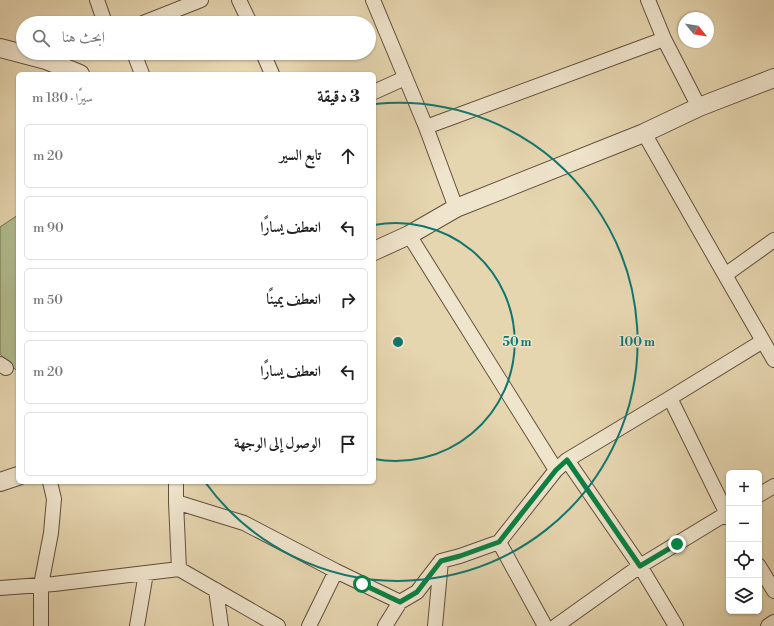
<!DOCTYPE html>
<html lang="ar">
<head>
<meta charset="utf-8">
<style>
  body { margin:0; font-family:"Libre Bodoni",Amiri,serif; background:#f2f2f2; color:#222; direction:rtl }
  .controls { position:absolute; right:12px; bottom:12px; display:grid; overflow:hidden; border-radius:6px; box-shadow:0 1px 3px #0004 }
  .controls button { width:36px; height:36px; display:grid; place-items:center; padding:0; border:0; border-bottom:1px solid #e0e0e0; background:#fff; color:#222; font:20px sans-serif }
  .compass { position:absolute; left:678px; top:12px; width:36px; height:36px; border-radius:50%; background:#fff; box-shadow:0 1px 3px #0004; rotate:120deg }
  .stop { position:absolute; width:12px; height:12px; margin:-9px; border:3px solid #0b8043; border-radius:50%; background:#fff }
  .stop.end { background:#0b8043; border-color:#fff; box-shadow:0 1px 4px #0008 }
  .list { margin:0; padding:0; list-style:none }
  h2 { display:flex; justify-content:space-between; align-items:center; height:52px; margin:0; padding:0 16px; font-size:17px }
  h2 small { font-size:13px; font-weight:400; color:#767676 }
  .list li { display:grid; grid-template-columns:26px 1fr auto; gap:12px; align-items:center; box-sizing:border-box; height:64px; margin:0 8px 8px; padding:0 8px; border:1px solid #e0e0e0; border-radius:6px }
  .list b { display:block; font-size:15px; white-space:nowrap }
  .list em { font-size:13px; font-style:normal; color:#767676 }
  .icon { flex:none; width:22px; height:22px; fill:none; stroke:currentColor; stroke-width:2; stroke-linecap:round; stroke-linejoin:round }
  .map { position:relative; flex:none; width:774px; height:626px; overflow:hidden; direction:ltr }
  .search { position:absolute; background:#fff; box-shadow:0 1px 3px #0004; left:16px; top:16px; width:360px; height:44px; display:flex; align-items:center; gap:10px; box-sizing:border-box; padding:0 14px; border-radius:22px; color:#767676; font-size:15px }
  .panel { position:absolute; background:#fff; box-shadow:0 1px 3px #0004; left:16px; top:72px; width:360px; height:412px; border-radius:6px; direction:rtl }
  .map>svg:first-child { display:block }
  .green { fill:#b1be8e; stroke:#737052 }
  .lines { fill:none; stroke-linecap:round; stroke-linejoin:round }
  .minor-casing { stroke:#614f3c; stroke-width:16 }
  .tertiary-casing { stroke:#614f3c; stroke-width:20 }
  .minor { stroke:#efe4cc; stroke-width:14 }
  .tertiary { stroke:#efe4cc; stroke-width:18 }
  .route { stroke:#0b8043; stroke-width:5 }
  .ring { fill:none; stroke:#0f766e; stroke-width:2 }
  .centre { fill:#0f766e; stroke:#efe4cc; stroke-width:2 }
  .ring-label { font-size:12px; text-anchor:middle; font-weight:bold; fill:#0f766e; stroke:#efe4cc; stroke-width:3; stroke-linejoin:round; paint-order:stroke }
</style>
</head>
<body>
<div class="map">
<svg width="774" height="626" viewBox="0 0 774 626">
  <rect width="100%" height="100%" fill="#e6d6b0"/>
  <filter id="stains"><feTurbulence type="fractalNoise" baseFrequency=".005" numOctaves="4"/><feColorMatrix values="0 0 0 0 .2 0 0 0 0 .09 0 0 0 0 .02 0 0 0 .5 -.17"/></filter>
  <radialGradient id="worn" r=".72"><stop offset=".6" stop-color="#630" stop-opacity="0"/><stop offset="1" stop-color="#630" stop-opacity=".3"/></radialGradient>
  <path class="green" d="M18 215V372L0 354V227Z"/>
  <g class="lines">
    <defs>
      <path id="minor" d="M97 0 105 23
        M239 0 250 23
        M373 0 426 127 456 208
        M648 0 664 39 699 107
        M143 23 201 0
        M134 53 142 74
        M263 53 272 74
        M374 92 405 78
        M426 127 664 39
        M644 133 725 275 774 360
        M409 235 556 470
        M725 275 774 240
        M0 364 6 368
        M670 398 729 518
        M567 460 640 566 676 626
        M176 482V502L179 569
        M759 495 774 486
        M176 502 244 523 336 571 400 602
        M499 542 545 626
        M759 566 774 591
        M0 588 54 584 179 569 278 626
        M216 590 221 626
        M41 626V585L51 533 54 499 50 482
        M137 626 146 573
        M309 626 336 571
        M385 626 400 602 417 592 441 561 460 556 499 542 556 470 567 460 670 398 763 341
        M435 626 441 561
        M556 626 640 566 729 512
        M768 626 774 622"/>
      <path id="tertiary" d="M0 48 46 60 80 74
        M374 251 409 235 456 208 644 133 699 107 774 78
        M0 482 18 476"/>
    </defs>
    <use href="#minor" class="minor-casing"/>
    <use href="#tertiary" class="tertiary-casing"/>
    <use href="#minor" class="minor"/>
    <use href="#tertiary" class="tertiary"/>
  </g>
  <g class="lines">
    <path class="route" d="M362 584 400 602 417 592 441 561 460 556 499 542 556 470 567 460 640 566 677 544"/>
  </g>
  <g class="ring">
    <path d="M374 225A119 119 0 1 1 374 459"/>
    <path d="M375 104A239 239 0 1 1 205 482"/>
  </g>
  <circle cx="398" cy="342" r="6" class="centre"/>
  <g class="ring-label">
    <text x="517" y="346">50 m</text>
    <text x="637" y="346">100 m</text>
  </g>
  <rect width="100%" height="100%" filter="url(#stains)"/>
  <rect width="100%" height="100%" fill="url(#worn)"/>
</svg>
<div class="controls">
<button>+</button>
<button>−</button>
<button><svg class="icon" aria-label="locate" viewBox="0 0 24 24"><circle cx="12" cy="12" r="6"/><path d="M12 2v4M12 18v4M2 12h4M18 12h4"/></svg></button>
<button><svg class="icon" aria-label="layers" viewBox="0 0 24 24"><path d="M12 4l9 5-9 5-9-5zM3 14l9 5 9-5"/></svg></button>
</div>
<svg class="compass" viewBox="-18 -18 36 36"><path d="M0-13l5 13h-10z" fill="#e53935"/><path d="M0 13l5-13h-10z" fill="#767676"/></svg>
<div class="stop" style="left:362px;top:584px"></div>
<div class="stop end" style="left:677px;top:544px"></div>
<div class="search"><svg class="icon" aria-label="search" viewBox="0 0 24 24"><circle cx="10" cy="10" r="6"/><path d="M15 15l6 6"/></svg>ابحث هنا</div>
<section class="panel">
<h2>3 دقيقة<small>سيرًا · 180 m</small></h2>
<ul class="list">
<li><svg class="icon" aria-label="ahead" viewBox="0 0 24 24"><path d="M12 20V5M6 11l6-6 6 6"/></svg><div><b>تابع السير</b></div><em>20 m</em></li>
<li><svg class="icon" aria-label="left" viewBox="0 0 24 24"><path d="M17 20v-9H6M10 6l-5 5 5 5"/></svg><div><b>انعطف يسارًا</b></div><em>90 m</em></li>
<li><svg class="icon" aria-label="right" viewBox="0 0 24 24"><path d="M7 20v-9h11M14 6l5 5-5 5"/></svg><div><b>انعطف يمينًا</b></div><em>50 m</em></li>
<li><svg class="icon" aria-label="left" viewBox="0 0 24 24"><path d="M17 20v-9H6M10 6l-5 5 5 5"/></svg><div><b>انعطف يسارًا</b></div><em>20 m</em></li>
<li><svg class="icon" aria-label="arrive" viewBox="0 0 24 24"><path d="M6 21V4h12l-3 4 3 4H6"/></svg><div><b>الوصول إلى الوجهة</b></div></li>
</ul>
</section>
</div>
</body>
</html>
